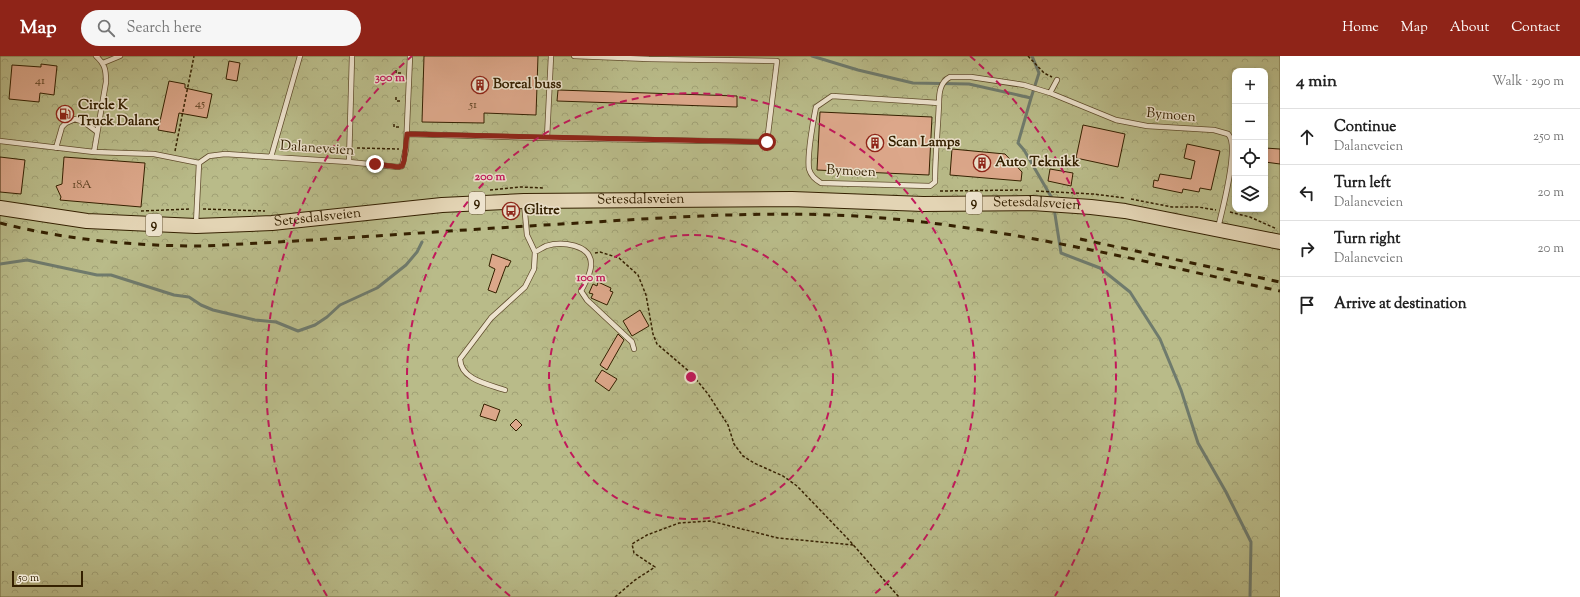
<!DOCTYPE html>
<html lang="en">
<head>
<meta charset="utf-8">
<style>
  body { margin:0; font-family:"Sorts Mill Goudy",serif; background:#f6f6f6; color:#222 }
  .controls { position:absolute; right:12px; top:12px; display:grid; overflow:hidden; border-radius:8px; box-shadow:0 2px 6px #0003 }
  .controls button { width:36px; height:36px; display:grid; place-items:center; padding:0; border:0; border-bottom:1px solid #e0e0e0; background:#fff; color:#222; font:20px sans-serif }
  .scale { position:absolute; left:12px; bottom:10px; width:71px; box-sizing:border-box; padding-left:4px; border:2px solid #342000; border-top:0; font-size:11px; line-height:14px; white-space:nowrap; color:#342000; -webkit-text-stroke:3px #ede3ce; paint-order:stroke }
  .stop { position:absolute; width:12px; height:12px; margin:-9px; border:3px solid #8f2418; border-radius:50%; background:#fff }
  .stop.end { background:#8f2418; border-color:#fff; box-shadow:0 1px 4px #0008 }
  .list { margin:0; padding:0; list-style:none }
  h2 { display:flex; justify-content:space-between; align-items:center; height:52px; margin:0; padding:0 16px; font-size:17px }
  h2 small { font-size:13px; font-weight:400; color:#767676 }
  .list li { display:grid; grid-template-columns:26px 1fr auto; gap:12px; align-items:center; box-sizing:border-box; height:56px; padding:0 16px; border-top:1px solid #e0e0e0 }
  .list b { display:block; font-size:15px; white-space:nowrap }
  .list p { margin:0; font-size:13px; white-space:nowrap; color:#767676 }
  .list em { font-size:13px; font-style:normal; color:#767676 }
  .icon { flex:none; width:22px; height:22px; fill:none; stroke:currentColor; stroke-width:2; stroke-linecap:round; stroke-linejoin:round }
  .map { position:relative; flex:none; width:1280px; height:541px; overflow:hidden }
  header { display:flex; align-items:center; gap:24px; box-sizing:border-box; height:56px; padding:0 20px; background:#8f2418; color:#fff }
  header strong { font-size:19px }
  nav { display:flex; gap:22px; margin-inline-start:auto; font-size:14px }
  .search { width:280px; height:36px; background:#f6f6f6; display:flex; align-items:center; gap:10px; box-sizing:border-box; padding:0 14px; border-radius:22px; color:#767676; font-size:15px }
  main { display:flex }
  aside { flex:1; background:#fff }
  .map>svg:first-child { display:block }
  .forest { fill:url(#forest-crowns); stroke:#766e44; fill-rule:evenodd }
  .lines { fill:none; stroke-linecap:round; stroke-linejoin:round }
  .stream { stroke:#6f7b6d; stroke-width:3 }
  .building { fill:#dca78a; stroke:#342000 }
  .service-casing { stroke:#604d2d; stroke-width:6 }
  .trunk-casing { stroke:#342000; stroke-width:16 }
  .path { stroke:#342000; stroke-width:1.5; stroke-dasharray:3 2; stroke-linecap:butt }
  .service { stroke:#ede3ce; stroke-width:4.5 }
  .trunk { stroke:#e3d4b4; stroke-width:14 }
  .rail { stroke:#342000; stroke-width:3; stroke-dasharray:7 7; stroke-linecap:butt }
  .route { stroke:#8f2418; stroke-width:5 }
  .ring { fill:none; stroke:#c2185b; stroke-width:2; stroke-dasharray:7 5 }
  .labels { text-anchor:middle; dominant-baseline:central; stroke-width:3; stroke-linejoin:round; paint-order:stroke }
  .number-label { font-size:12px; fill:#5e4222 }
  .shield { fill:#ede3ce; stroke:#6c5a3e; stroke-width:1 }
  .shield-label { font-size:13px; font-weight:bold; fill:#342000 }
  .poi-label { font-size:14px; font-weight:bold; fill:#342000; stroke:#ede3ce; text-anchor:start }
  .street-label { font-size:14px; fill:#342000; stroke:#ede3ce }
  .centre { fill:#c2185b; stroke:#ede3ce; stroke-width:2 }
  .ring-label { font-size:12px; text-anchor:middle; font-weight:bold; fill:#c2185b; stroke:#ede3ce; stroke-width:3; stroke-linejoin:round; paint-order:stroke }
</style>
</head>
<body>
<header>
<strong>Map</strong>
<div class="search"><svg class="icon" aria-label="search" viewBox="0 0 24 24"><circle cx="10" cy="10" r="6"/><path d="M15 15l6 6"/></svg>Search here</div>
<nav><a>Home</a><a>Map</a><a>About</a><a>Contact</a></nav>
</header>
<main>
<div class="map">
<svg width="1280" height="541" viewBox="0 0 1280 541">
  <defs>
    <pattern id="forest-crowns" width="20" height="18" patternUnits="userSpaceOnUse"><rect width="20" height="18" fill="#b9bb89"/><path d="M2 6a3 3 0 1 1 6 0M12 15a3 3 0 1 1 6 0" fill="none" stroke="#a0a074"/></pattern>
  </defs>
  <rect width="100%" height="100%" fill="#e3d4b4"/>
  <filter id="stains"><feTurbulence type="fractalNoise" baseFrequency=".005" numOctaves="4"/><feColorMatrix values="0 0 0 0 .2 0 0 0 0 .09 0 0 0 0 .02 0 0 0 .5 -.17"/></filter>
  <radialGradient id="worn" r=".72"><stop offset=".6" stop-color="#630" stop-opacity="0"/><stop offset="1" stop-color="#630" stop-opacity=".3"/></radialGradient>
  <path class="forest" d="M0 0H1280V541H0ZM1235 15H1265V153H1235Z"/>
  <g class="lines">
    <path class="stream" d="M812 0 858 14 913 27 969 28 1031 42 1039 17 1032 0
      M1031 42 1018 87 1024 94 1053 144
      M1054 152 1061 197 1100 212 1130 236 1160 283 1181 334 1198 387 1226 436 1251 486 1250 541
      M0 208 27 204 97 219H111L174 239 189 241 201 249 213 254 255 264 276 266 298 275 315 269 327 261 340 249 377 232 406 209 417 196 422 186"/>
  </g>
  <path class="building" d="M424 0H538L536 59 484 57V67L422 66Z
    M229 5 240 7 237 25 226 23Z
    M41 8 57 10 54 39 40 37 39 46 9 43 12 9 41 11Z
    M169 25 185 28V32L212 38 207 62 179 57 175 77 158 74Z
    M558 34 737 40V51L557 45Z
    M820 56 932 61 929 119 817 114Z
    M1083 69 1125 78 1118 111 1076 102Z
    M1187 88 1220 95 1211 134 1200 132 1199 136 1183 133 1182 137 1153 131 1154 124 1158 125 1160 118 1191 123 1195 105 1184 102Z
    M1265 92 1280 93V108L1265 106Z
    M952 93 1005 98 1022 116 1021 125 950 119Z
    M0 101 25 104 21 138 0 136Z
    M64 101 145 107 141 151 60 144 61 141 56 130 62 128Z
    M1050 113 1073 117 1071 130 1048 125Z
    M492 198 511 205 508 211 506 210 496 237 488 234 495 213 489 210Z
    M598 226 611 232 610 235 613 236 607 249 591 242 593 238 589 237 593 228 597 230Z
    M640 254 649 270 632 280 623 265Z
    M618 278 624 284 607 314 600 309Z
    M602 314 617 323 609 335 595 325Z
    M484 348 500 354 496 365 480 360Z
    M516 363 522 369 516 375 510 369Z"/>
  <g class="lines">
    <defs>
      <path id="service" d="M103 7 120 0
        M1050 37 1057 24
        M939 47 832 40 816 51C813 65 807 100 809 113 811 120 815 123 821 127L930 130 935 126C935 100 938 73 939 47 939 37 940 26 950 21H971L1024 29 1050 37 1116 64 1147 70 1214 74 1228 78C1240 89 1222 155 1218 172
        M407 78 547 82 551 0
        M547 82 767 86 777 5 649 3 574 0
        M0 85 94 96 154 98 199 107
        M56 92 62 71 66 67 75 63 84 66 96 75
        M94 96 106 26C106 14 105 8 96 0
        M271 101 300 0
        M349 106 352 0
        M196 168 199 107 209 100 225 98 349 106 398 111 402 110 406 93 410 0
        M535 196C539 194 542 192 546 190 561 185 592 188 591 209 591 218 585 227 581 235L587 244 632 286 634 293
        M505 334C488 328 461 324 460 303L491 262 525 231 534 213 535 196 527 179 524 147"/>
      <g id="trunk">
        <path id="s1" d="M0 152 87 165 196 170 272 167 442 149 524 145 792 143 923 148 1032 147 1091 151 1125 155 1280 186"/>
      </g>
    </defs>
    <use href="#service" class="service-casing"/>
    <use href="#trunk" class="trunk-casing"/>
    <path class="path" d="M1028 0 1044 17 1052 21
      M396 14V17H403
      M396 41V45H402
      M394 68V71H401
      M357 92 399 93
      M175 95 194 0
      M490 134 521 131 544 132
      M940 135 1022 134
      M1036 135 1093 138 1125 142
      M1131 143 1172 151H1198L1216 154
      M203 153 265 155
      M141 155 189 153
      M1230 156 1250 161 1277 173
      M595 197 600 196 619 202 638 219 646 239 653 278 657 288 691 317 708 338 728 369 734 388 743 400 754 407 783 420 797 430 848 483 899 541
      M615 541 635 524 655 511 634 497 632 488 647 479 679 467 710 465 778 482 854 489"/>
    <use href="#service" class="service"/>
    <use href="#trunk" class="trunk"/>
    <path class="rail" d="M0 167C67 184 134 190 203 190 329 184 454 174 579 167 671 161 764 155 856 160 1000 169 1140 205 1280 235
      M1080 183 1280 226"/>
  </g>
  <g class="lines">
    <path class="route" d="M375 108 398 111 402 110 404 105 407 78 767 86"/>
  </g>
  <g class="ring">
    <circle cx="691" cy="321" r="142"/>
    <path d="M510 540A284 284 0 1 1 872 540"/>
    <path d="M327 540A425 425 0 0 1 412 0M970 0A425 425 0 0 1 1055 540"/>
  </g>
  <defs>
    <symbol id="building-ring" viewBox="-11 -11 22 22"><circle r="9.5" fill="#ede3ce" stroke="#8f2418" stroke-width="1.5"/><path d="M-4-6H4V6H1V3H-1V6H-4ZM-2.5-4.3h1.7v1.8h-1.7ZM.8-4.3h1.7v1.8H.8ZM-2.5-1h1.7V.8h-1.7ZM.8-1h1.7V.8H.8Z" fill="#8f2418"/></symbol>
    <symbol id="fuel-ring" viewBox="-11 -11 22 22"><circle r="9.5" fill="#ede3ce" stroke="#8f2418" stroke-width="1.5"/><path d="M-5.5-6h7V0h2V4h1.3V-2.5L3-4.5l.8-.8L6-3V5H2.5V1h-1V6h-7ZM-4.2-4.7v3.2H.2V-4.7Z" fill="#8f2418"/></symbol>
    <symbol id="bus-ring" viewBox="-11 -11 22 22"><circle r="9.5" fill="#ede3ce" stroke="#8f2418" stroke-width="1.5"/><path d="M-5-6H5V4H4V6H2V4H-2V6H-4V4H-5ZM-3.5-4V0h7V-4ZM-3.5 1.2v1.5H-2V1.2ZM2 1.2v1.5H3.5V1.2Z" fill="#8f2418"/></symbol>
  </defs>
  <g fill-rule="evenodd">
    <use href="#building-ring" x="470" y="19" width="20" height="20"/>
    <use href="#fuel-ring" x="55" y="48" width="20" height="20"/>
    <use href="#building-ring" x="865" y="77" width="20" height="20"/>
    <use href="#building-ring" x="972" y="97" width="20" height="20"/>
    <use href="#bus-ring" x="501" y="145" width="20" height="20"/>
  </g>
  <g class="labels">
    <g class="number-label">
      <text x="40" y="25">41</text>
      <text x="200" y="48">45</text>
      <text x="473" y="49">51</text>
      <text x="82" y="129">18A</text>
    </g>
    <g class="shield">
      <rect x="469" y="136" width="16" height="22" rx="3"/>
      <rect x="966" y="136" width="16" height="22" rx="3"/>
      <rect x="146" y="158" width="16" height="22" rx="3"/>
    </g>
    <g class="shield-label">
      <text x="477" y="147">9</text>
      <text x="974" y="147">9</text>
      <text x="154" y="169">9</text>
    </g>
    <g class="poi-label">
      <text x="493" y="29">Boreal buss</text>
      <text x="78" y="50">Circle K<tspan x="78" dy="16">Truck Dalane</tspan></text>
      <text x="888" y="87">Scan Lamps</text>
      <text x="995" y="107">Auto Teknikk</text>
      <text x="524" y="155">Glitre</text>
    </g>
    <g class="street-label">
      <text transform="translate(1171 60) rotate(5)">Bymoen</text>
      <text transform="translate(317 93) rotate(4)">Dalaneveien</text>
      <text transform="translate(851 116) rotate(3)">Bymoen</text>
      <text stroke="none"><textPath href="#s1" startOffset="643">Setesdalsveien</textPath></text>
      <text stroke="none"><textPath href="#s1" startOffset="1039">Setesdalsveien</textPath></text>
      <text stroke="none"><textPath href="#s1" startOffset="319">Setesdalsveien</textPath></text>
    </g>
  </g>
  <circle cx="691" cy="321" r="6" class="centre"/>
  <g class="ring-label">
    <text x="390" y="25">300 m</text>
    <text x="490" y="124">200 m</text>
    <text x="591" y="225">100 m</text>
  </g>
  <rect width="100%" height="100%" filter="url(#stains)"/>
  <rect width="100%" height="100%" fill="url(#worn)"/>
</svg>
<div class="controls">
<button>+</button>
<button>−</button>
<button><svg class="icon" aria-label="locate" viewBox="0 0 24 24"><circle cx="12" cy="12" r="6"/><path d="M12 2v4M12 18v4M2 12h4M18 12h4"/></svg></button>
<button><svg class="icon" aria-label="layers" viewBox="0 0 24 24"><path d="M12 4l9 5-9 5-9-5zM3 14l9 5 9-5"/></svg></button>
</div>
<div class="scale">50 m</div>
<div class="stop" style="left:767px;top:86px"></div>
<div class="stop end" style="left:375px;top:108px"></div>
</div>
<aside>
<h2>4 min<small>Walk · 290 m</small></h2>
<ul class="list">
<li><svg class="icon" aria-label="ahead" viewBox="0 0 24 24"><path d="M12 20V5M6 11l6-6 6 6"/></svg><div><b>Continue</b><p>Dalaneveien</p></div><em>250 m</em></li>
<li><svg class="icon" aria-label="left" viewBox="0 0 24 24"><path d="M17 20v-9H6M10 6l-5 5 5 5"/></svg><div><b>Turn left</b><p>Dalaneveien</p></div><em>20 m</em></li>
<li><svg class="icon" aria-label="right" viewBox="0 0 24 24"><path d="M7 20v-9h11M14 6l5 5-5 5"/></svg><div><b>Turn right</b><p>Dalaneveien</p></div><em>20 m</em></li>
<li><svg class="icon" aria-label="arrive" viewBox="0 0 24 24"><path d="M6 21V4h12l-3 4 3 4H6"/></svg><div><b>Arrive at destination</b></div></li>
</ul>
</aside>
</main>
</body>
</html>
